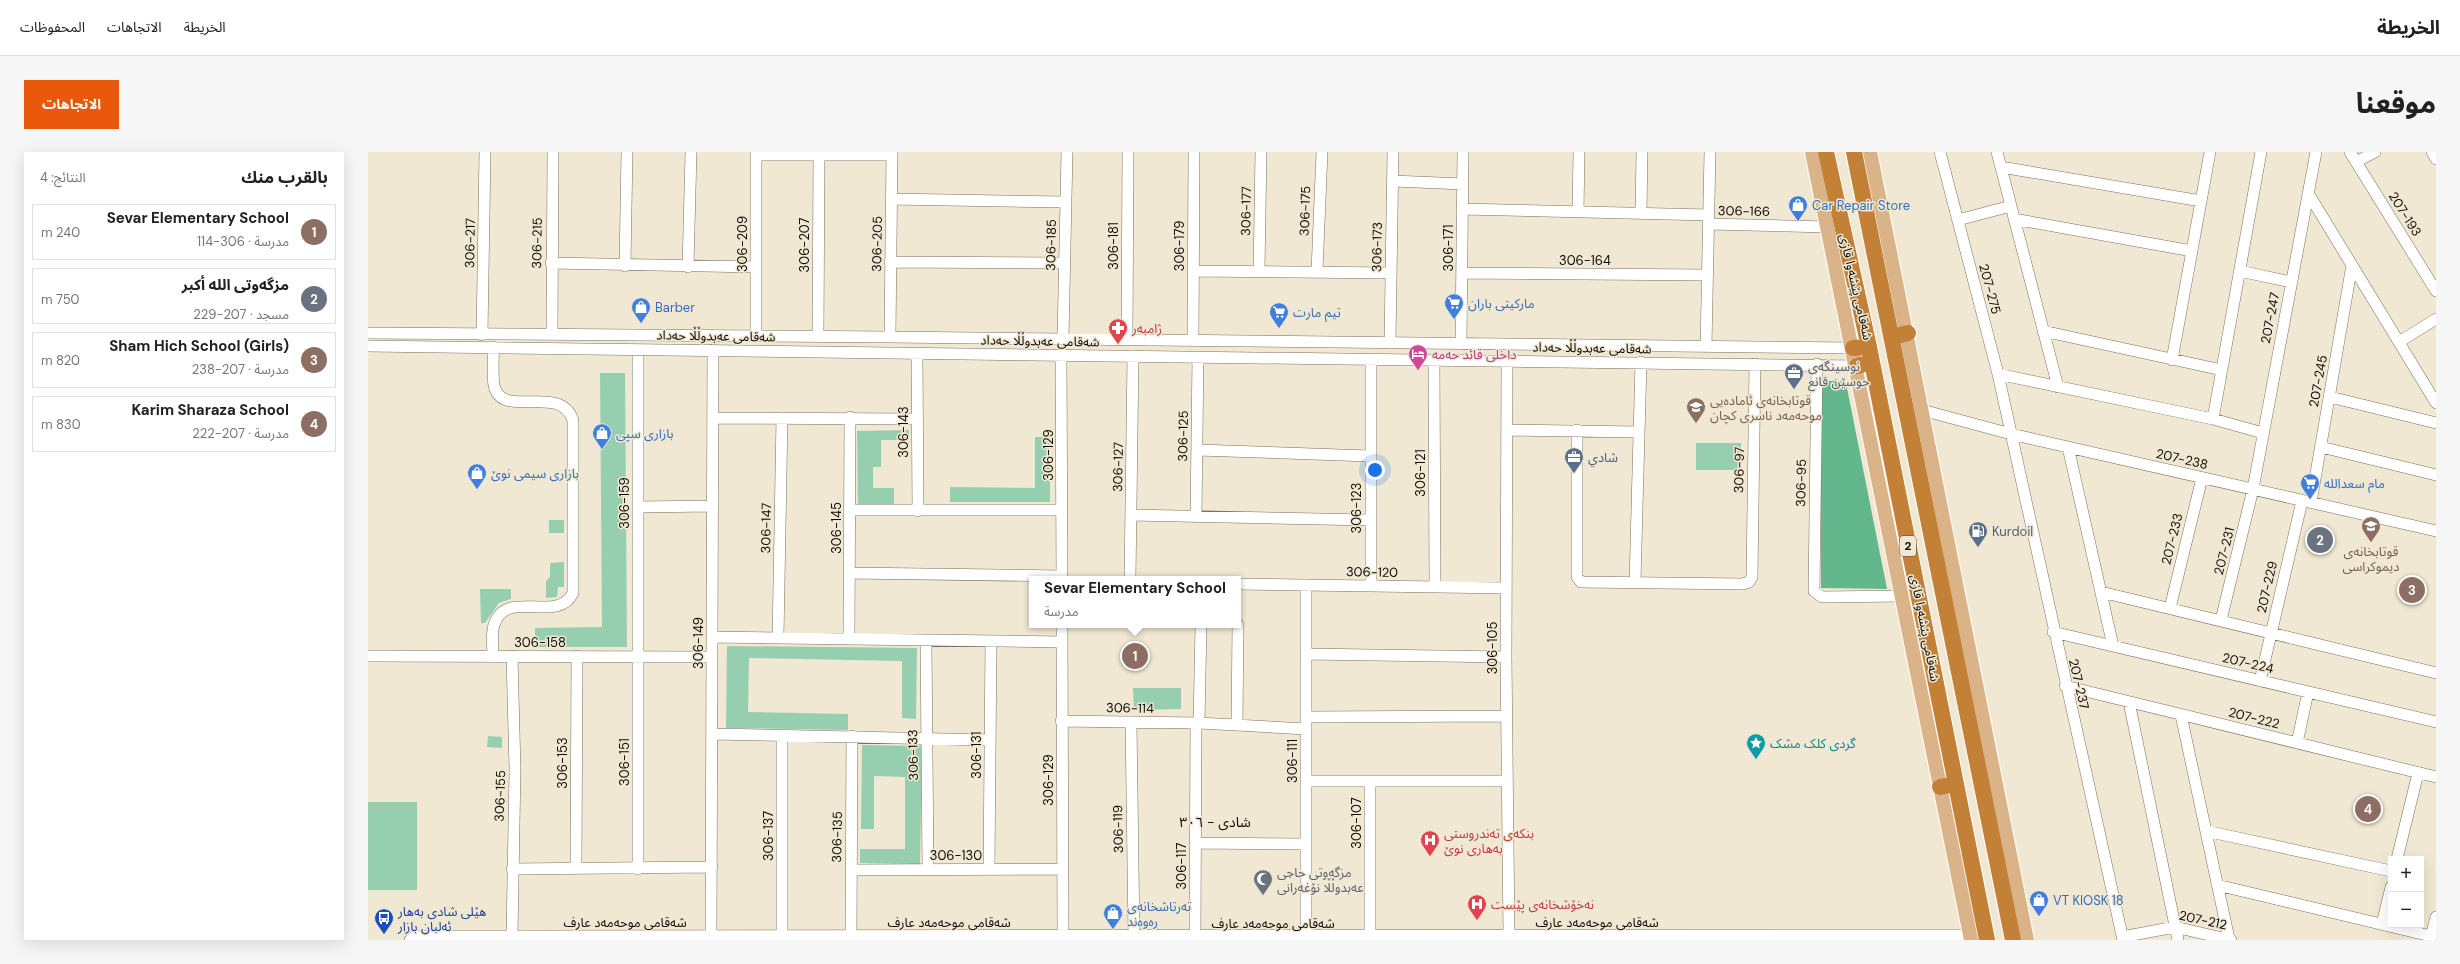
<!DOCTYPE html>
<html lang="ar">
<head>
<meta charset="utf-8">
<style>
  body { margin:0; font-family:"DM Sans","Noto Sans Arabic",sans-serif; background:#f6f6f6; color:#202124; direction:rtl }
  .controls { position:absolute; right:12px; bottom:12px; display:grid; overflow:hidden; border-radius:0px; box-shadow:0 4px 16px #0002 }
  .controls button { width:36px; height:36px; display:grid; place-items:center; padding:0; border:0; border-bottom:1px solid #e0e0e0; background:#fff; color:#202124; font:20px sans-serif }
  .you { position:absolute; left:1007px; top:318px; width:14px; height:14px; margin:-10px; border:3px solid #fff; border-radius:50%; background:#1a73e8; box-shadow:0 0 0 6px #1a73e833 }
  .badge { display:grid; place-items:center; width:26px; height:26px; border-radius:50%; background:#ea580c; color:#fff; font-size:13px; font-weight:700 }
  .pin { position:absolute; translate:-50% -50%; border:2px solid #fff; box-shadow:0 1px 4px #0006 }
  .popup { position:absolute; left:661px; top:424px; width:212px; height:52px; box-sizing:border-box; display:grid; place-content:center; border-radius:0px; background:#fff; filter:drop-shadow(0 1px 3px #0005); font-size:13px; white-space:nowrap; color:#757577 }
  .popup b { font-size:15px; color:#202124 }
  .popup::after { content:''; position:absolute; left:50%; top:100%; margin-left:-8px; border:8px solid transparent; border-top-color:#fff }
  .list { margin:0; padding:0; list-style:none }
  h2 { display:flex; justify-content:space-between; align-items:center; height:52px; margin:0; padding:0 16px; font-size:17px }
  h2 small { font-size:13px; font-weight:400; color:#757577 }
  .list li { display:grid; grid-template-columns:26px 1fr auto; gap:12px; align-items:center; box-sizing:border-box; height:56px; margin:0 8px 8px; padding:0 8px; border:1px solid #e0e0e0; border-radius:0px }
  .list b { display:block; font-size:15px; white-space:nowrap }
  .list p { margin:0; font-size:13px; white-space:nowrap; color:#757577 }
  .list em { font-size:13px; font-style:normal; color:#757577 }
  .map { position:relative; flex:none; width:2068px; height:788px; overflow:hidden; direction:ltr; border-radius:0px }
  header { display:flex; align-items:center; gap:24px; box-sizing:border-box; height:56px; padding:0 20px; background:#fff; border-bottom:1px solid #e0e0e0 }
  header strong { font-size:19px }
  nav { display:flex; gap:22px; margin-inline-start:auto; font-size:14px }
  .intro { display:flex; align-items:center; justify-content:space-between; box-sizing:border-box; height:96px; padding:0 24px }
  h1 { margin:0; font-size:28px }
  .button { padding:10px 18px; border-radius:0px; background:#ea580c; color:#fff; font-size:14px; font-weight:700 }
  main { display:flex; gap:24px; padding:0 24px }
  aside { flex:1; background:#fff; border-radius:0px; box-shadow:0 4px 16px #0002 }
  .map>svg:first-child { display:block }
  .green { fill:#95cfb0 }
  .forest { fill:#63b78d }
  .lines { fill:none; stroke-linecap:round; stroke-linejoin:round }
  .minor-casing { stroke:#78725e; stroke-width:12 }
  .major-casing { stroke:#fff; stroke-width:16 }
  .highway-casing { stroke:#fff; stroke-width:18 }
  .minor { stroke:#fff; stroke-width:11 }
  .major { stroke:#dbb388; stroke-width:14 }
  .highway { stroke:#c38138; stroke-width:16 }
  .labels { text-anchor:middle; dominant-baseline:central; stroke-width:3; stroke-linejoin:round; paint-order:stroke }
  .shield { fill:#f0e8d2; stroke:#524d42; stroke-width:1 }
  .shield-label { font-size:12px; font-weight:bold; fill:#0e0b05 }
  .shop-label { font-size:13px; fill:#366cbe; stroke:#f0e8d2; text-anchor:start }
  .street-label { font-size:13px; fill:#0e0b05; stroke:#f0e8d2 }
  .health-label { font-size:13px; fill:#be3a42; stroke:#f0e8d2; text-anchor:start }
  .hotel-label { font-size:13px; fill:#b23c85; stroke:#f0e8d2; text-anchor:start }
  .service-label { font-size:13px; fill:#4e5e75; stroke:#f0e8d2; text-anchor:start }
  .education-label { font-size:13px; fill:#785e54; stroke:#f0e8d2; text-anchor:start }
  .culture-label { font-size:13px; fill:#0d838f; stroke:#f0e8d2; text-anchor:start }
  .worship-label { font-size:13px; fill:#5b616d; stroke:#f0e8d2; text-anchor:start }
  .transit-label { font-size:13px; fill:#164399; stroke:#f0e8d2; text-anchor:start }
  .neighbourhood-label { font-size:14px; fill:#0e0b05; stroke:#f0e8d2 }
</style>
</head>
<body>
<header>
<strong>الخريطة</strong>
<nav><a>الخريطة</a><a>الاتجاهات</a><a>المحفوظات</a></nav>
</header>
<div class="intro"><h1>موقعنا</h1><a class="button">الاتجاهات</a></div>
<main>
<div class="map">
<svg width="2068" height="788" viewBox="0 0 2068 788">
  <rect width="100%" height="100%" fill="#f0e8d2"/>
  <path class="green" d="M232 221H257L259 495H167V476L234 475Z
    M541 278V288H513V315H505V336H526V355H490L489 279Z
    M667 285H682V350H582V335L667 336Z
    M1328 291H1373V318H1328Z
    M181 368H196V381H181Z
    M196 410V435H190L189 445 178 446V429L182 425V411Z
    M112 437H143V447L131 451 117 471H113Z
    M359 494 549 496 548 567 534 566V509L381 506 380 560 480 562V578L358 576Z
    M765 536H813V557L766 558Z
    M120 584 134 585V596L119 595Z
    M494 593 554 594 552 712 492 711V697H537V625L506 624V677H493Z
    M0 650H49V738H0Z"/>
  <path class="forest" d="M1457 229H1474L1478 231 1519 437 1453 436V232Z"/>
  <g class="lines">
    <defs>
      <path id="minor" d="M1572 0 1630 222 1755 788
        M1629 0 1690 235
        M1982 0 2068 139
        M2064 0 2068 7
        M388 3H524
        M1988 10 2007 0
        M1633 15 1833 49
        M1025 29 1095 32
        M1940 41 2068 251
        M523 47 697 50
        M1094 57 1340 63
        M1210 60 1211 0
        M1273 61 1274 0
        M1646 67 1824 99
        M1590 68 1643 54
        M1340 72 1460 75
        M522 110 696 111
        M183 111 388 115
        M257 114 259 0
        M320 115 323 0
        M891 118 893 0
        M825 119 1023 121
        M949 119 954 0
        M1872 119 1923 130
        M1094 121 1339 123
        M1675 179 1854 218
        M0 181 522 185 1485 196
        M184 182 185 0
        M114 183 117 0
        M388 184V0
        M450 184 451 3
        M522 185 524 0
        M695 187 699 0
        M759 188 760 0
        M825 189 826 0
        M2031 190 2068 167
        M1022 191 1025 0
        M1093 192 1095 0
        M0 194 1489 214
        M1338 195 1342 0
        M549 201 550 359
        M693 203 694 427
        M1066 208 1067 435
        M1139 208 1138 505 1141 784
        M1804 208 1842 0
        M1449 212 1446 439 1454 445 1534 444
        M1630 222 1845 267 1895 281
        M1962 245 2068 271
        M1554 258 1643 282 2068 379
        M345 266 549 267
        M1845 267 1893 0
        M1139 278 1270 280
        M1209 278V425L1213 430 1375 432 1381 430 1384 425 1387 212
        M1700 295 1745 494
        M1953 295 2068 323
        M829 298 1002 304
        M1943 350 1984 113
        M270 355 345 354
        M482 358H694
        M763 363 1002 368
        M828 364 830 205
        M483 421 694 424
        M762 427 765 204
        M1267 430 1273 210
        M870 432 1138 436
        M938 433V785
        M1003 434V207
        M1733 440 2068 521
        M1802 456 1834 326
        M1853 468 1885 337 1948 0
        M694 473 695 784
        M1685 480 2068 570
        M344 485 694 490
        M410 486 414 266
        M481 486 482 265
        M558 488 560 717
        M938 502 1138 505
        M0 504 344 505
        M144 504 147 617 144 784
        M125 505C125 495 123 482 126 473 138 435 189 473 205 441V268C192 230 133 269 126 233 124 221 126 207 125 195
        M1892 529 1934 349
        M1697 534 2068 625
        M1761 550 1810 788
        M1813 563 1861 787
        M938 565 1138 564
        M693 569 831 571 938 577
        M763 570 766 785
        M831 571 833 473
        M869 573 870 473
        M344 582 622 588
        M414 583V785
        M1929 591 1940 540
        M938 629H1139
        M1002 629V785
        M1838 679 2023 719
        M827 691 938 692
        M2029 707 2050 621
        M144 717 344 715
        M208 717 209 504
        M270 717V198
        M621 717 623 489
        M483 718 694 717
        M1849 733 2063 784
        M2014 772 2023 735
        M343 785 345 198
        M483 785 484 584
        M827 785 828 571
        M1754 785 1807 775 1863 788
        M42 788 47 784 1602 783
        M2062 788 2068 765"/>
      <path id="major" d="M1444 0 1603 788
        M1502 0 1659 788"/>
      <path id="highway" d="M1458 0 1501 195 1619 788
        M1486 0 1645 788
        M1524 185 1540 181
        M1485 196 1501 195
        M1489 214 1504 210
        M1572 635 1588 632"/>
    </defs>
    <use href="#minor" class="minor-casing"/>
    <use href="#major" class="major-casing"/>
    <use href="#highway" class="highway-casing"/>
    <use href="#minor" class="minor"/>
    <use href="#major" class="major"/>
    <use href="#highway" class="highway"/>
  </g>
  <defs>
    <symbol id="shop-pin" viewBox="-11 -11 22 30"><path d="M0 17L-7.5 6A9.5 9.5 0 1 1 7.5 6Z" fill="#3f7fe0" stroke="#f0e8d2"/><path d="M-5-2.5h2.3a2.7 3.5 0 0 1 5.4 0H5L5.5 6h-11ZM-1.5-2.5h3a1.5 2.3 0 0 0-3 0Z" fill="#fff"/></symbol>
    <symbol id="supermarket-pin" viewBox="-11 -11 22 30"><path d="M0 17L-7.5 6A9.5 9.5 0 1 1 7.5 6Z" fill="#3f7fe0" stroke="#f0e8d2"/><path d="M-6-5.5h2.5l.6 2H6L4.5 2H-2.5L-4.4-4H-6ZM-1.5 3.2a1.3 1.3 0 1 0 .1 0ZM3 3.2a1.3 1.3 0 1 0 .1 0Z" fill="#fff"/></symbol>
    <symbol id="pharmacy-pin" viewBox="-11 -11 22 30"><path d="M0 17L-7.5 6A9.5 9.5 0 1 1 7.5 6Z" fill="#e0444e" stroke="#f0e8d2"/><path d="M-2-6h4v4h4v4h-4v4h-4v-4h-4v-4h4Z" fill="#fff"/></symbol>
    <symbol id="hotel-pin" viewBox="-11 -11 22 30"><path d="M0 17L-7.5 6A9.5 9.5 0 1 1 7.5 6Z" fill="#d1479c" stroke="#f0e8d2"/><path d="M-6-4.5h1.5V1H6V5H4.5V3h-9V5H-6ZM-4 0a1.8 1.8 0 1 1 3.6 0ZM.5 0V-2.5h3Q6-2.5 6 0Z" fill="#fff"/></symbol>
    <symbol id="office-pin" viewBox="-11 -11 22 30"><path d="M0 17L-7.5 6A9.5 9.5 0 1 1 7.5 6Z" fill="#5c6f8a" stroke="#f0e8d2"/><path d="M-6-3h4V-5.5h4V-3h4V5H-6ZM-1-4.5V-3h2v-1.5ZM-6 0V1H6V0Z" fill="#fff"/></symbol>
    <symbol id="school-pin" viewBox="-11 -11 22 30"><path d="M0 17L-7.5 6A9.5 9.5 0 1 1 7.5 6Z" fill="#8d6e63" stroke="#f0e8d2"/><path d="M0-5L7-2L0 1L-7-2ZM-4 1L0 2.5L4 1V4Q0 6-4 4Z" fill="#fff"/></symbol>
    <symbol id="fuel-pin" viewBox="-11 -11 22 30"><path d="M0 17L-7.5 6A9.5 9.5 0 1 1 7.5 6Z" fill="#5c6f8a" stroke="#f0e8d2"/><path d="M-5.5-6h7V0h2V4h1.3V-2.5L3-4.5l.8-.8L6-3V5H2.5V1h-1V6h-7ZM-4.2-4.7v3.2H.2V-4.7Z" fill="#fff"/></symbol>
    <symbol id="sight-pin" viewBox="-11 -11 22 30"><path d="M0 17L-7.5 6A9.5 9.5 0 1 1 7.5 6Z" fill="#0f9aa8" stroke="#f0e8d2"/><path d="M0-6L1.8-2.2L6-1.7L2.9 1.2L3.7 5.4L0 3.3L-3.7 5.4L-2.9 1.2L-6-1.7L-1.8-2.2Z" fill="#fff"/></symbol>
    <symbol id="hospital-pin" viewBox="-11 -11 22 30"><path d="M0 17L-7.5 6A9.5 9.5 0 1 1 7.5 6Z" fill="#e0444e" stroke="#f0e8d2"/><path d="M-5-5h3v3.5h4V-5h3V5h-3V1.5h-4V5h-3Z" fill="#fff"/></symbol>
    <symbol id="mosque-pin" viewBox="-11 -11 22 30"><path d="M0 17L-7.5 6A9.5 9.5 0 1 1 7.5 6Z" fill="#6b7280" stroke="#f0e8d2"/><path d="M3.5-4.9A6 6 0 1 0 3.5 4.9A5 5 0 1 1 3.5-4.9Z" fill="#fff"/></symbol>
    <symbol id="bus-pin" viewBox="-11 -11 22 30"><path d="M0 17L-7.5 6A9.5 9.5 0 1 1 7.5 6Z" fill="#1a4fb4" stroke="#f0e8d2"/><path d="M-5-6H5V4H4V6H2V4H-2V6H-4V4H-5ZM-3.5-4V0h7V-4ZM-3.5 1.2v1.5H-2V1.2ZM2 1.2v1.5H3.5V1.2Z" fill="#fff"/></symbol>
  </defs>
  <g fill-rule="evenodd">
    <use href="#shop-pin" x="1419" y="42" width="22" height="30"/>
    <use href="#supermarket-pin" x="1075" y="140" width="22" height="30"/>
    <use href="#shop-pin" x="262" y="144" width="22" height="30"/>
    <use href="#supermarket-pin" x="900" y="149" width="22" height="30"/>
    <use href="#pharmacy-pin" x="739" y="165" width="22" height="30"/>
    <use href="#hotel-pin" x="1039" y="191" width="22" height="30"/>
    <use href="#office-pin" x="1415" y="210" width="22" height="30"/>
    <use href="#school-pin" x="1317" y="244" width="22" height="30"/>
    <use href="#shop-pin" x="223" y="270" width="22" height="30"/>
    <use href="#office-pin" x="1195" y="294" width="22" height="30"/>
    <use href="#shop-pin" x="98" y="310" width="22" height="30"/>
    <use href="#supermarket-pin" x="1931" y="320" width="22" height="30"/>
    <use href="#school-pin" x="1992" y="363" width="22" height="30"/>
    <use href="#fuel-pin" x="1599" y="368" width="22" height="30"/>
    <use href="#sight-pin" x="1377" y="580" width="22" height="30"/>
    <use href="#hospital-pin" x="1051" y="677" width="22" height="30"/>
    <use href="#mosque-pin" x="884" y="716" width="22" height="30"/>
    <use href="#shop-pin" x="1660" y="737" width="22" height="30"/>
    <use href="#hospital-pin" x="1098" y="741" width="22" height="30"/>
    <use href="#shop-pin" x="734" y="750" width="22" height="30"/>
    <use href="#bus-pin" x="5" y="755" width="22" height="30"/>
  </g>
  <g class="labels">
    <rect class="shield" x="1532" y="384" width="16" height="20" rx="3"/>
    <g class="shield-label">
      <text x="1540" y="394">2</text>
    </g>
    <g class="shop-label">
      <text x="1444" y="53">Car Repair Store</text>
      <text x="1100" y="151">ماركيتى باران</text>
      <text x="287" y="155">Barber</text>
      <text x="925" y="160">تيم مارت</text>
      <text x="248" y="281">بازاری سپی</text>
      <text x="123" y="321">بازاری سیمی نوێ</text>
      <text x="1956" y="331">مام سعدالله</text>
      <text x="1685" y="748">VT KIOSK 18</text>
      <text x="759" y="754">ته‌رتاشخانه‌ی<tspan x="759" dy="15">ره‌وه‌ند</tspan></text>
    </g>
    <g class="street-label">
      <text transform="translate(878 59) rotate(-89)">306-177</text>
      <text transform="translate(937 59) rotate(-88)">306-175</text>
      <text transform="translate(1376 59) rotate(1)">306-166</text>
      <text transform="translate(2037 62) rotate(58)">207-193</text>
      <text transform="translate(102 91) rotate(-89)">306-217</text>
      <text transform="translate(169 91) rotate(-89)">306-215</text>
      <text transform="translate(374 92) rotate(-90)">306-209</text>
      <text transform="translate(509 92) rotate(-89)">306-205</text>
      <text transform="translate(436 93) rotate(-90)">306-207</text>
      <text transform="translate(683 93) rotate(-89)">306-185</text>
      <text transform="translate(745 94) rotate(-90)">306-181</text>
      <text transform="translate(811 94) rotate(-90)">306-179</text>
      <text transform="translate(1009 95) rotate(-89)">306-173</text>
      <text transform="translate(1080 96) rotate(-90)">306-171</text>
      <text x="1217" y="108">306-164</text>
      <text transform="translate(1488 135) rotate(77)">شەقامی پێشەوا قازی</text>
      <text transform="translate(1622 137) rotate(75)">207-275</text>
      <text transform="translate(1902 166) rotate(-79)">207-247</text>
      <text transform="translate(348 184) rotate(1)">شەقامی عەبدوڵڵا حەداد</text>
      <text transform="translate(672 189) rotate(1)">شەقامی عەبدوڵڵا حەداد</text>
      <text transform="translate(1224 196) rotate(1)">شەقامی عەبدوڵڵا حەداد</text>
      <text transform="translate(1950 229) rotate(-80)">207-245</text>
      <text transform="translate(535 280) rotate(-90)">306-143</text>
      <text transform="translate(815 284) rotate(-89)">306-125</text>
      <text transform="translate(680 303) rotate(-90)">306-129</text>
      <text transform="translate(1814 307) rotate(13)">207-238</text>
      <text transform="translate(750 315) rotate(-89)">306-127</text>
      <text transform="translate(1371 318) rotate(-89)">306-97</text>
      <text transform="translate(1052 321) rotate(-90)">306-121</text>
      <text transform="translate(1433 331) rotate(-89)">306-95</text>
      <text transform="translate(256 351) rotate(-90)">306-159</text>
      <text transform="translate(988 356) rotate(-90)">306-123</text>
      <text transform="translate(398 376) rotate(-89)">306-147</text>
      <text transform="translate(468 376) rotate(-90)">306-145</text>
      <text transform="translate(1804 387) rotate(-76)">207-233</text>
      <text transform="translate(1856 399) rotate(-76)">207-231</text>
      <text transform="translate(1004 420) rotate(1)">306-120</text>
      <text transform="translate(1899 435) rotate(-77)">207-229</text>
      <text transform="translate(1557 476) rotate(79)">شەقامی پێشەوا قازی</text>
      <text x="172" y="490">306-158</text>
      <text transform="translate(330 491) rotate(-90)">306-149</text>
      <text transform="translate(1124 496) rotate(-90)">306-105</text>
      <text transform="translate(1880 511) rotate(13)">207-224</text>
      <text transform="translate(1711 532) rotate(77)">207-237</text>
      <text transform="translate(762 556) rotate(1)">306-114</text>
      <text transform="translate(1886 566) rotate(14)">207-222</text>
      <text transform="translate(545 603) rotate(-91)">306-133</text>
      <text transform="translate(608 603) rotate(-90)">306-131</text>
      <text transform="translate(924 609) rotate(-90)">306-111</text>
      <text transform="translate(256 610) rotate(-90)">306-151</text>
      <text transform="translate(194 611) rotate(-90)">306-153</text>
      <text transform="translate(680 628) rotate(-90)">306-129</text>
      <text transform="translate(132 644) rotate(-88)">306-155</text>
      <text transform="translate(988 671) rotate(-90)">306-107</text>
      <text transform="translate(750 677) rotate(-91)">306-119</text>
      <text transform="translate(400 684) rotate(-90)">306-137</text>
      <text transform="translate(469 685) rotate(-89)">306-135</text>
      <text x="588" y="703">306-130</text>
      <text transform="translate(813 714) rotate(-90)">306-117</text>
      <text transform="translate(1835 768) rotate(12)">207-212</text>
      <text x="257" y="770">شەقامی موحەمەد عارف</text>
      <text x="581" y="770">شەقامی موحەمەد عارف</text>
      <text x="1229" y="770">شەقامی موحەمەد عارف</text>
      <text x="905" y="771">شەقامی موحەمەد عارف</text>
    </g>
    <g class="health-label">
      <text x="764" y="176">ژامبەر</text>
      <text x="1076" y="681">بنکەی تەندروستی<tspan x="1076" dy="15">بەهاری نوێ</tspan></text>
      <text x="1123" y="752">نەخۆشخانەی پێست</text>
    </g>
    <g class="hotel-label">
      <text x="1064" y="202">داخلی قائد حەمە</text>
    </g>
    <g class="service-label">
      <text x="1440" y="214">نوسینگەی<tspan x="1440" dy="15">حوسێن قانع</tspan></text>
      <text x="1220" y="305">شادي</text>
      <text x="1624" y="379">Kurdoil</text>
    </g>
    <g class="education-label">
      <text x="1342" y="248">قوتابخانەی ئامادەیی<tspan x="1342" dy="15">موحەمەد ناسری کچان</tspan></text>
      <text x="2003" y="399" text-anchor="middle">قوتابخانەی<tspan x="2003" dy="15">دیموکراسی</tspan></text>
    </g>
    <g class="culture-label">
      <text x="1402" y="591">گردی کلک مشک</text>
    </g>
    <g class="worship-label">
      <text x="909" y="720">مزگەوتی حاجی<tspan x="909" dy="15">عەبدوڵڵا نۆغەرانی</tspan></text>
    </g>
    <g class="transit-label">
      <text x="30" y="759">هێلی شادی به‌هار<tspan x="30" dy="15">ئه‌لبان بازار</tspan></text>
    </g>
    <g class="neighbourhood-label">
      <text x="847" y="670">شادی - ٣٠٦</text>
    </g>
  </g>
</svg>
<div class="controls">
<button>+</button>
<button>−</button>
</div>
<div class="you"></div>
<div class="pin badge" style="left:767px;top:504px;background:#8d6e63">1</div>
<div class="popup"><b>Sevar Elementary School</b>مدرسة</div>
<div class="pin badge" style="left:1952px;top:388px;background:#6b7280">2</div>
<div class="pin badge" style="left:2044px;top:438px;background:#8d6e63">3</div>
<div class="pin badge" style="left:2000px;top:657px;background:#8d6e63">4</div>
</div>
<aside>
<h2>بالقرب منك<small>النتائج: 4</small></h2>
<ul class="list">
<li><span class="badge" style="background:#8d6e63">1</span><div><b>Sevar Elementary School</b><p>مدرسة · 306-114</p></div><em>240 m</em></li>
<li><span class="badge" style="background:#6b7280">2</span><div><b>مزگەوتی الله أكبر</b><p>مسجد · 207-229</p></div><em>750 m</em></li>
<li><span class="badge" style="background:#8d6e63">3</span><div><b>Sham Hich School (Girls)</b><p>مدرسة · 207-238</p></div><em>820 m</em></li>
<li><span class="badge" style="background:#8d6e63">4</span><div><b>Karim Sharaza School</b><p>مدرسة · 207-222</p></div><em>830 m</em></li>
</ul>
</aside>
</main>
</body>
</html>
